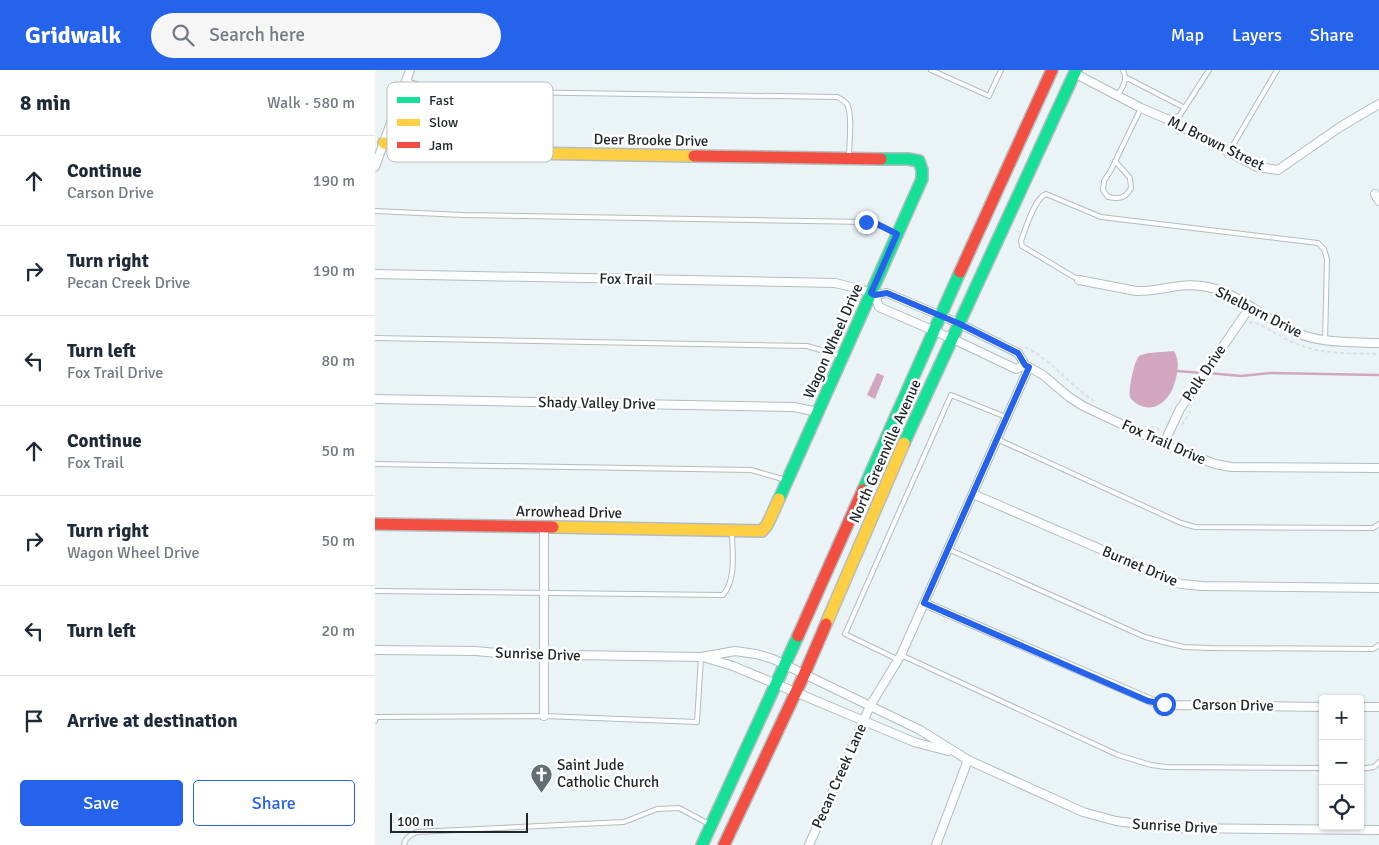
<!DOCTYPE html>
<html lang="en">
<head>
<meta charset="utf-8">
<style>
  body { margin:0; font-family:Signika,sans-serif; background:#f6f6f7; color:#1f2937 }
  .controls { position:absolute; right:15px; bottom:15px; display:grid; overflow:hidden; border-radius:5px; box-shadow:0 1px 4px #0004 }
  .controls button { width:45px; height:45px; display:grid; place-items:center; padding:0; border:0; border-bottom:1px solid #e0e1e3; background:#fff; color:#1f2937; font:25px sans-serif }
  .scale { position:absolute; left:15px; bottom:12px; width:138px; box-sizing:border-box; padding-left:5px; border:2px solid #1e2628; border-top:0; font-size:14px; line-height:18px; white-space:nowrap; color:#1e2628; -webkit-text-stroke:4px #fff; paint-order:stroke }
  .stop { position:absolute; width:15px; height:15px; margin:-11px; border:4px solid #2563eb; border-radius:50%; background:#fff }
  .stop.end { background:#2563eb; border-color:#fff; box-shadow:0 1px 5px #0008 }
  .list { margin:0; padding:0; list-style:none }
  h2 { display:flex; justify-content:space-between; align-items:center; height:65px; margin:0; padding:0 20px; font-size:21px }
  h2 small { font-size:16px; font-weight:400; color:#747a83 }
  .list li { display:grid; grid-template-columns:32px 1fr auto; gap:15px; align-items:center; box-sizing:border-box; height:90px; padding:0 20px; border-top:1px solid #e0e1e3 }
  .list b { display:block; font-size:19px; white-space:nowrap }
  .list p { margin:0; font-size:16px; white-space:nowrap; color:#747a83 }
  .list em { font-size:16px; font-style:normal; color:#747a83 }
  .actions { display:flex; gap:10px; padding:15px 20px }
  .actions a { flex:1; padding:11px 0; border:1px solid #2563eb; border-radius:5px; text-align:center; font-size:18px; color:#2563eb }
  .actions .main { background:#2563eb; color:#fff }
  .icon { flex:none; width:28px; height:28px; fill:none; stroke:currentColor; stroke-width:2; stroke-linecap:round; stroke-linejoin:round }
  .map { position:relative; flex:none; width:1004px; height:775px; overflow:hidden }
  header { display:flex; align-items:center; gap:30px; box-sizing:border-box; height:70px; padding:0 25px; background:#2563eb; color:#fff }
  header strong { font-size:24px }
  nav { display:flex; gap:28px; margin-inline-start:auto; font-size:18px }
  .search { width:350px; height:45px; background:#f6f6f7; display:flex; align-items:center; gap:12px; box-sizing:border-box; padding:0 18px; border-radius:28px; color:#747a83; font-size:19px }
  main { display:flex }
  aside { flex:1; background:#fff }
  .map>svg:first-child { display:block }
  .water { fill:#d2a6be }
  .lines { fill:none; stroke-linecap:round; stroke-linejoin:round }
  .stream { stroke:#d2a6be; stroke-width:2.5 }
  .lane-casing { stroke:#b4bcbe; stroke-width:6 }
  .street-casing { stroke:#b4bcbe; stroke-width:10 }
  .fast-casing { stroke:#b4bcbe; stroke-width:14 }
  .slow-casing { stroke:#b4bcbe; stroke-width:14 }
  .jam-casing { stroke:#b4bcbe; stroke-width:14 }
  .path { stroke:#dde0e1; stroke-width:2; stroke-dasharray:4 2.5; stroke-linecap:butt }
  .lane { stroke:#fcfdfe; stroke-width:4 }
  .street { stroke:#fcfdfe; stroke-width:8 }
  .fast { stroke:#16e098; stroke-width:11 }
  .slow { stroke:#ffcf43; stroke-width:11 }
  .jam { stroke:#f24e42; stroke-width:11 }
  .route { stroke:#2563eb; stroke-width:6 }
  .labels { text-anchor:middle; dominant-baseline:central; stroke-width:5; stroke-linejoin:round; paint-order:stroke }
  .street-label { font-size:15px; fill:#1e2628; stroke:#fff }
  .poi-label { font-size:15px; fill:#1e2628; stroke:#fff; text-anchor:start }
  .key { fill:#fff; stroke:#bcbebe; stroke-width:1 }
  .key-label { font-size:14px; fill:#1e2628 }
</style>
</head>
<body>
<header>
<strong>Gridwalk</strong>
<div class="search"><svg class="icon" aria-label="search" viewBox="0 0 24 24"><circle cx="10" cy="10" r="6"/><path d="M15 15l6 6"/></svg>Search here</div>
<nav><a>Map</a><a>Layers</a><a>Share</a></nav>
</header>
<main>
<aside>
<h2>8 min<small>Walk · 580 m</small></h2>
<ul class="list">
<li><svg class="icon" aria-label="ahead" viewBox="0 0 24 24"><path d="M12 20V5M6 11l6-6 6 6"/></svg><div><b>Continue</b><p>Carson Drive</p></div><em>190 m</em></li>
<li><svg class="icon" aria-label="right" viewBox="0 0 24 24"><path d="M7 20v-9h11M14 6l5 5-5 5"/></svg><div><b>Turn right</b><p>Pecan Creek Drive</p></div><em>190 m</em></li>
<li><svg class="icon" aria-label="left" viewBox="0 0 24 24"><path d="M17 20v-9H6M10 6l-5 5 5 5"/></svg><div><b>Turn left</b><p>Fox Trail Drive</p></div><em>80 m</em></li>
<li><svg class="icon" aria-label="ahead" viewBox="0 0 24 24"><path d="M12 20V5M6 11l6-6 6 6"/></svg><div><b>Continue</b><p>Fox Trail</p></div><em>50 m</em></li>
<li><svg class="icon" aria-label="right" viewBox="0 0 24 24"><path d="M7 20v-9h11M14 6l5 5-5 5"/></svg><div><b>Turn right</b><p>Wagon Wheel Drive</p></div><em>50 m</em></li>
<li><svg class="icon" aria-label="left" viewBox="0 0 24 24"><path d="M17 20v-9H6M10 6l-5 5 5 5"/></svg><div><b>Turn left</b></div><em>20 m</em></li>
<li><svg class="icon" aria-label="arrive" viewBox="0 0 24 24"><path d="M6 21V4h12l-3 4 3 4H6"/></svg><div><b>Arrive at destination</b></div></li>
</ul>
<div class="actions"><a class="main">Save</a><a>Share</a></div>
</aside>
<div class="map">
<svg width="1004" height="775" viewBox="0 0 1004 775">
  <rect width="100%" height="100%" fill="#eaf4f7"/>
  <path class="water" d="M799 281C805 291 803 303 799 315 794 330 780 343 764 335 761 333 757 331 755 327 753 321 759 291 764 286 770 282 791 282 799 281Z
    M502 303 509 306 500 329 492 325Z"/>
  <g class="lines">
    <path class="stream" d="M802 301 828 303
      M833 303 866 306 895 303 1004 305"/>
    <defs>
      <path id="lane" d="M556 0 614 26 626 0
        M750 7 810 38
        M30 11 68 21 462 27C466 29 469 30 472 34 478 45 474 73 474 86
        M743 25C748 16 753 10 748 0
        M794 50 805 45 834 0
        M854 82 902 0
        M740 91 755 108 756 118C750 129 744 129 733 127L728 120 729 111 736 100 766 38
        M0 141 88 145 491 152 500 153 520 163
        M704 210 647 176 646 171C650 160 660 127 671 124L726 147 943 173 949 179 952 189 950 271
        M0 268 432 276 466 286
        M622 369 806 453 820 457 998 458 1004 454
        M0 394 376 400 411 410
        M573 479 770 567 796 574 809 577 835 578 998 579 1004 575
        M0 521 348 525C362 508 357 482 357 461
        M526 585 743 685 776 695 791 697 948 698
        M524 590 470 564 576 325 631 347
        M0 651 1 647 169 646 322 652 326 587
        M985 699 999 697 1004 692
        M29 775C30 768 35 765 42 762L249 752 282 739 304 738 334 754"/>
      <path id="street" d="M699 3 766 38 794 50 882 97 903 100 965 57 1004 34
        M0 97 35 0
        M1000 124 1004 131
        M0 204 460 213 485 219 500 225 512 223 585 254 643 283 650 295 668 305 694 327 708 336 793 376 840 394 856 397 1004 398
        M704 210 761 221C787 222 805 211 833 217 862 223 885 245 911 258 941 274 971 272 1004 273
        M500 225 504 237 578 269 641 299 650 295
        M0 329 419 337 443 342
        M789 373 805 339 875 237
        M598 424 806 514 827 516 1004 518
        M549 533 781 633 797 635 948 637
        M0 580 101 581 132 584 326 587 360 581 381 584 398 589 545 660 593 690 708 742 741 751 794 758 1004 760
        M328 587 358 596 539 672 573 681
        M985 637H1004
        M169 646V457
        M434 775 495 636 526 585 654 297
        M561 775 593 690"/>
      <path id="fast" d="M529 373 701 0
        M488 420 585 202
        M404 429 547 109V100L544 91 533 89H506
        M327 775 423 566"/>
      <path id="slow" d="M9 73 28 79 43 81 319 86
        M178 457 387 461 392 455 404 429
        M451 554 529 373"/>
      <path id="jam" d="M319 86 506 89
        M585 202 677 0
        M0 454 178 457
        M423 566 488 420
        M349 775 429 605 451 554"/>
    </defs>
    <use href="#lane" class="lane-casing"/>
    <use href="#street" class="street-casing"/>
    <use href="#fast" class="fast-casing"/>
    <use href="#slow" class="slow-casing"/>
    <use href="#jam" class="jam-casing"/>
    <path class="path" d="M874 253 878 252C895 259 910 270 927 276 952 285 978 283 1004 284
      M650 277C677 290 694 315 719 331
      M807 355 816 340
      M775 357 782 358 785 362"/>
    <use href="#lane" class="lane"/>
    <use href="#street" class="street"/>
    <use href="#fast" class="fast"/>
    <use href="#slow" class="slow"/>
    <use href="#jam" class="jam"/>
  </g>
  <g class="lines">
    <path class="route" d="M491 152 500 153 522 164 496 223 500 225 512 223 585 254 643 283 650 295 654 297 549 533 773 631 789 634"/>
  </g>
  <defs>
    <symbol id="church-pin" viewBox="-11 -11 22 30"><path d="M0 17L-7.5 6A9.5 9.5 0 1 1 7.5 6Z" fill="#656e70" stroke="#fff"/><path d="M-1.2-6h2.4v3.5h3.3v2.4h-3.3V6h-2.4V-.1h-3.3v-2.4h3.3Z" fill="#fff"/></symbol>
  </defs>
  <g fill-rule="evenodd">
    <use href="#church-pin" x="154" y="692" width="25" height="34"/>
  </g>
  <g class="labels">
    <g class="street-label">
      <text transform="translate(276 70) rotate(1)">Deer Brooke Drive</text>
      <text transform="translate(841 73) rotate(26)">MJ Brown Street</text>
      <text transform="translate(251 209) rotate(1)">Fox Trail</text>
      <text transform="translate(884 242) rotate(27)">Shelborn Drive</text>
      <text transform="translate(458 271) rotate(-66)">Wagon Wheel Drive</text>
      <text transform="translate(829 303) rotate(-56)">Polk Drive</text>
      <text transform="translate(222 333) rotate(1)">Shady Valley Drive</text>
      <text transform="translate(789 372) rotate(24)">Fox Trail Drive</text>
      <text transform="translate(510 381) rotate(-66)">North Greenville Avenue</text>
      <text transform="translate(194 442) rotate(1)">Arrowhead Drive</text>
      <text transform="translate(765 496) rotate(23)">Burnet Drive</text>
      <text transform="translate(163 584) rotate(2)">Sunrise Drive</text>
      <text transform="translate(858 635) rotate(1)">Carson Drive</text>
      <text transform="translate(464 706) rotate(-66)">Pecan Creek Lane</text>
      <text transform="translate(800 756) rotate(3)">Sunrise Drive</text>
    </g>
    <g class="poi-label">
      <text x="182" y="695">Saint Jude<tspan x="182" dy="17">Catholic Church</tspan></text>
    </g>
  </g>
  <rect x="12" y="12" width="166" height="80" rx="8" class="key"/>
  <rect x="22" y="27" width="23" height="6" fill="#16e098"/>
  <rect x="22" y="49" width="23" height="7" fill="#ffcf43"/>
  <rect x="22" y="72" width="23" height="6" fill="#f24e42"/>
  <g class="key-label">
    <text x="54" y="35">Fast</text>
    <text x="54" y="57">Slow</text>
    <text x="54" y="80">Jam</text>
  </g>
</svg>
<div class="controls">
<button>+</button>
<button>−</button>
<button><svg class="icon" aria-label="locate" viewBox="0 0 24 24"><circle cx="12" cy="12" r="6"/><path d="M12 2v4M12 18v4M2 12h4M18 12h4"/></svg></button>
</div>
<div class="scale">100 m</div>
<div class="stop" style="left:789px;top:634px"></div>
<div class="stop end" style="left:491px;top:152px"></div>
</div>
</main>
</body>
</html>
